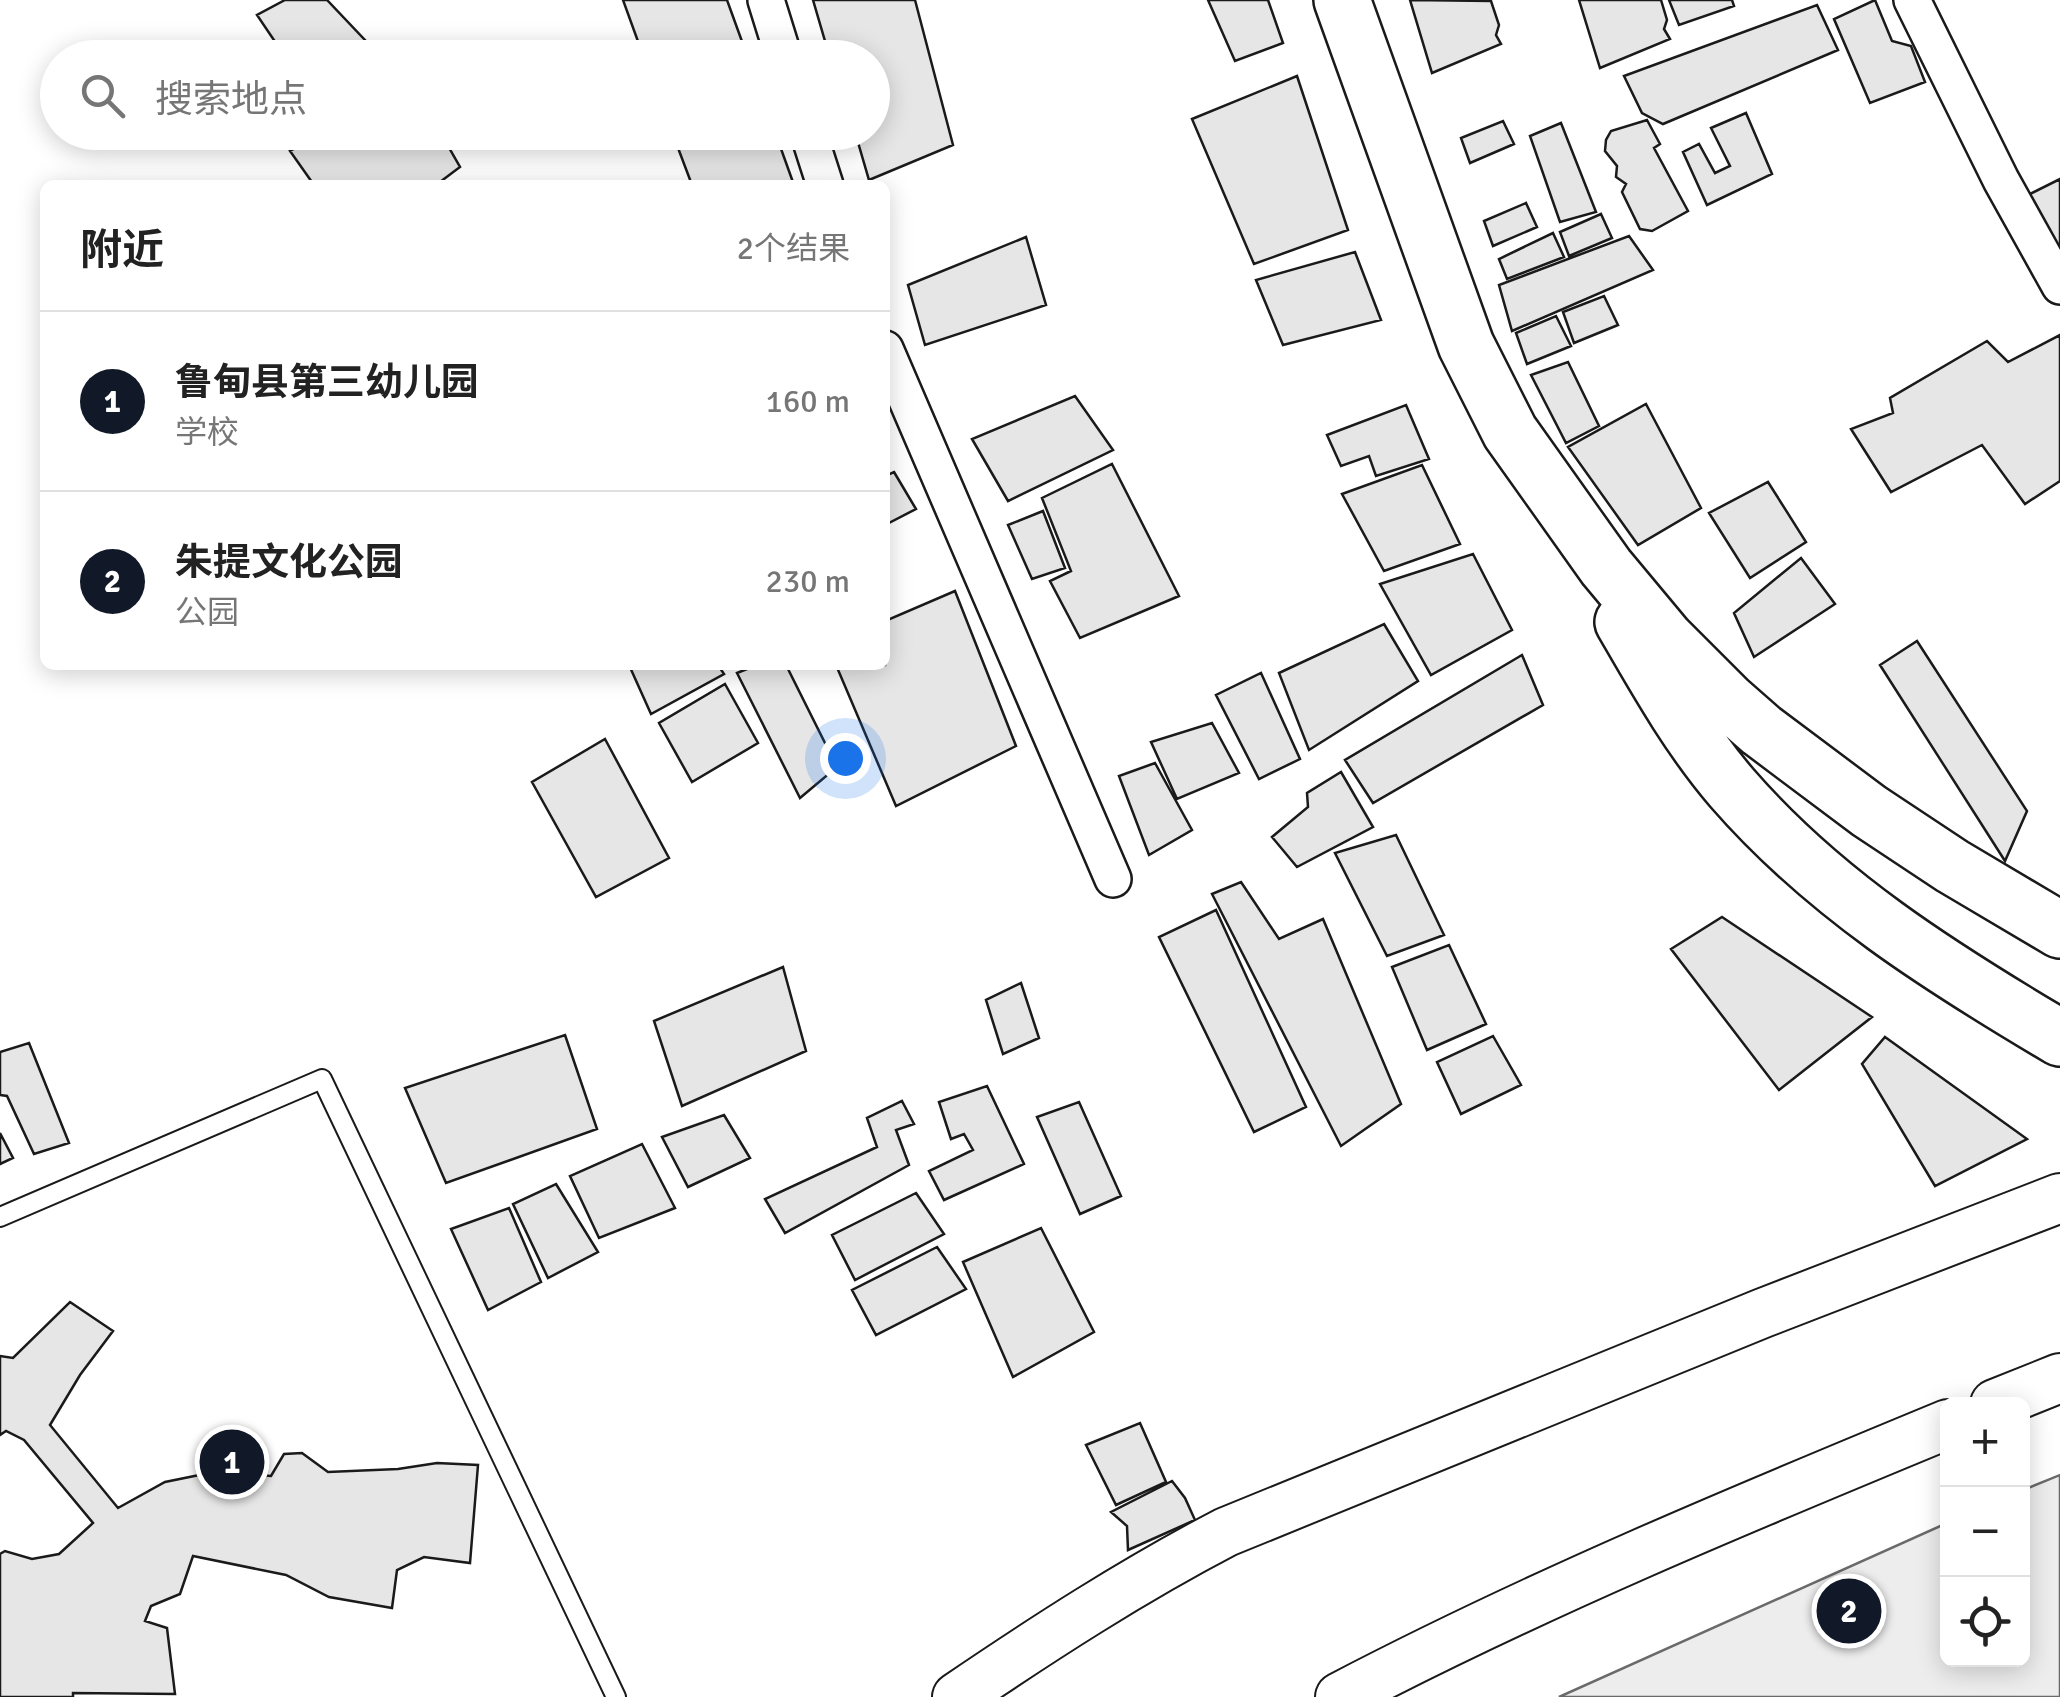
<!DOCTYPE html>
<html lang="zh">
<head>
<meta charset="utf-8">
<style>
  body { margin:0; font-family:Signika,"Noto Sans SC",sans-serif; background:#f2f2f2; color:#222 }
  .controls { position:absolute; right:30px; bottom:30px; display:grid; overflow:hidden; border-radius:15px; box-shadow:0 5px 25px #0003 }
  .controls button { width:90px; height:90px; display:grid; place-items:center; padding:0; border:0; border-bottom:2px solid #e0e0e0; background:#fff; color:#222; font:50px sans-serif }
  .you { position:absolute; left:845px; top:758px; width:35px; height:35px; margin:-25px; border:8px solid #fff; border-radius:50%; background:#1a73e8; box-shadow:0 0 0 15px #1a73e833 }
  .badge { display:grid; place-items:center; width:65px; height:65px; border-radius:50%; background:#111827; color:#fff; font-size:32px; font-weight:700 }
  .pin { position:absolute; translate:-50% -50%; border:5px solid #fff; box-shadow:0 2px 10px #0006 }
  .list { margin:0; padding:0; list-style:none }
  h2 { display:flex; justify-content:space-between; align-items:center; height:130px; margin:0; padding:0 40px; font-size:42px }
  h2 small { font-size:32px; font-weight:400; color:#767676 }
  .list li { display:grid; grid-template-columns:65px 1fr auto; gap:30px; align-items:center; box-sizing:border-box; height:180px; padding:0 40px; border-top:2px solid #e0e0e0 }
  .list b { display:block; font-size:38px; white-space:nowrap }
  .list p { margin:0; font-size:32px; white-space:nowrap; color:#767676 }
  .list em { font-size:32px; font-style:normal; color:#767676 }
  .icon { flex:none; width:55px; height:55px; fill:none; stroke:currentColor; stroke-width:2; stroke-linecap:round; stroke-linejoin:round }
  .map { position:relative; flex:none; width:2060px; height:1697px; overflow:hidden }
  .search { position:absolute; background:#fff; box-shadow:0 5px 25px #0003; left:40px; top:40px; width:850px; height:110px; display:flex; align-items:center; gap:25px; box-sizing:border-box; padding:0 35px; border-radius:55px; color:#767676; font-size:38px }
  .panel { position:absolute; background:#fff; box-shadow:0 5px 25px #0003; left:40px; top:180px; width:850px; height:490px; border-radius:15px }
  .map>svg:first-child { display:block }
  .built { fill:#ededed; stroke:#6a6a6a; stroke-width:2.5 }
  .building { fill:#e6e6e6; stroke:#1a1a1a; stroke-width:2.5 }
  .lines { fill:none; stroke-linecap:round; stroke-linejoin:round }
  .lane-casing { stroke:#1a1a1a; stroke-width:22 }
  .street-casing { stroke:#1a1a1a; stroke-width:40 }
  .secondary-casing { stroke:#1a1a1a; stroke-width:52 }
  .highway-casing { stroke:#1a1a1a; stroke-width:60 }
  .lane { stroke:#fff; stroke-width:18 }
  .street { stroke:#fff; stroke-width:35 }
  .secondary { stroke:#fff; stroke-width:48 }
  .highway { stroke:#fff; stroke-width:55 }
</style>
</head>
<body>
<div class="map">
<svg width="2060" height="1697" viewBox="0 0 2060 1697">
  <rect width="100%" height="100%" fill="#fff"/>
  <path class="built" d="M2060 1475V1697H1559L1947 1523 1948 1660H2022L2023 1490Z"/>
  <path class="building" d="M285 0H327L382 58H286L257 15Z
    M623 0H727L748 58H644Z
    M813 0H915L953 145 869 180 855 132H872V128L875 127 872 121V58H830Z
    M1208 0H1268L1283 43 1235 61Z
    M1410 0 1491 1 1499 25 1496 35 1501 44 1432 73Z
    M1579 0H1661L1667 20 1664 29 1670 39 1600 68Z
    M1669 0H1732L1734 6 1679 25Z
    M1875 0 1892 41 1911 46 1925 82 1870 103 1834 19Z
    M1817 5 1838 50 1663 124 1642 113 1624 76Z
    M1297 76 1348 230 1254 264 1192 119Z
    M1746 113 1772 174 1707 205 1683 152 1699 144 1715 173 1730 166 1711 128Z
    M1647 120 1660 144 1654 148 1688 211 1652 231 1640 229 1622 192 1626 184 1616 177 1617 166 1605 151 1606 140 1611 131Z
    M1503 121 1514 144 1470 163 1461 138Z
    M1561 123 1596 212 1560 222 1530 136Z
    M326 132H440L460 167 436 185H314L290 151Z
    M672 132H775L794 185H692Z
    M2060 179V265L2022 198Z
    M1526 203 1537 227 1493 246 1484 221Z
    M1601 214 1612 238 1569 256 1560 232Z
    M1553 233 1564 257 1507 279 1499 259Z
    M1629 236 1653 270 1512 331 1499 285Z
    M1026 237 1046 305 925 345 908 285Z
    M1355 252 1381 320 1283 345 1256 280Z
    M1604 296 1618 325 1574 343 1563 312Z
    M1556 316 1571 346 1527 364 1516 333Z
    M2060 335V481L2025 504 1982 445 1891 492 1851 429 1893 413 1890 398 1987 341 2008 362Z
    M1568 362 1599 426 1566 443 1531 375Z
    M1075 396 1113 450 1008 501 972 439Z
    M1646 404 1701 508 1638 545 1568 447Z
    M1406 405 1429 459 1376 476 1369 456 1341 466 1327 435Z
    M1112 464 1179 596 1080 638 1050 581 1071 571 1042 498Z
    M1422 465 1460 544 1384 571 1342 494Z
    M894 472 916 509 885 525V476Z
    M1768 482 1806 542 1750 578 1709 513Z
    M1043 511 1065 568 1032 579 1008 525Z
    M1473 554 1512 630 1431 675 1380 584Z
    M1801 558 1835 604 1754 657 1734 613Z
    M955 591 1016 746 896 806 836 665H885V621Z
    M1384 624 1418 681 1309 750 1279 673Z
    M1917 641 2027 811 2005 861 1880 665Z
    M1522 655 1543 705 1373 803 1345 760Z
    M629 665H718L724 674 651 714Z
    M757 665H786L837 767 800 798 737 673Z
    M1261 673 1300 759 1259 779 1216 695Z
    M725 684 758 743 692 782 659 723Z
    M1212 723 1239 773 1177 799 1151 742Z
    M605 739 669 858 596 897 532 782Z
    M1155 763 1192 830 1149 855 1119 776Z
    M1341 772 1373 827 1297 867 1272 837 1308 807 1307 793Z
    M1396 835 1444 935 1387 956 1335 853Z
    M1241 882 1279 939 1323 919 1401 1104 1341 1146 1212 894Z
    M1216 910 1306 1107 1254 1132 1159 937Z
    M1722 917 1872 1017 1779 1090 1671 949Z
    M1449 945 1486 1024 1427 1050 1392 967Z
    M783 967 806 1051 682 1106 654 1021Z
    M1021 983 1039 1038 1003 1054 986 1000Z
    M565 1035 597 1129 446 1183 405 1088Z
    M1493 1036 1521 1085 1461 1114 1437 1062Z
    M1885 1037 2027 1139 1935 1186 1862 1064Z
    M29 1043 69 1143 34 1154 7 1096 0 1095V1052Z
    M987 1086 1024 1164 944 1200 929 1171 973 1150 964 1134 951 1139 939 1102Z
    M902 1101 914 1124 896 1130 909 1165 785 1233 765 1199 877 1147 867 1118Z
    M1079 1102 1121 1196 1080 1214 1037 1117Z
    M724 1115 750 1158 688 1187 662 1137Z
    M0 1133 13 1158 0 1164Z
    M642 1144 675 1208 599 1238 570 1176Z
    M556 1184 598 1252 548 1278 513 1204Z
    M916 1193 944 1234 855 1280 832 1235Z
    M509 1208 541 1282 488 1310 451 1229Z
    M1041 1228 1094 1332 1013 1377 963 1262Z
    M937 1247 966 1289 876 1335 852 1290Z
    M70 1302 113 1331 80 1375 50 1425 118 1508 165 1482 214 1472 271 1476 284 1454 302 1453 328 1472 398 1469 437 1463 478 1465 470 1563 424 1557 397 1570 392 1608 329 1597 286 1575 193 1556 180 1594 151 1606 145 1621 167 1628 175 1694 73 1693V1697H0V1554L5 1551 32 1559 59 1554 93 1523 24 1440 6 1431 0 1435V1356L13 1358Z
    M1140 1423 1166 1482 1116 1505 1086 1445Z
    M1172 1481 1185 1498 1195 1520 1128 1550 1127 1526 1111 1512Z"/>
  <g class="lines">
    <defs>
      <path id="lane" d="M0 1217 322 1079 616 1697"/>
      <path id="street" d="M766 0 784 58
        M1912 0 2001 180 2060 286
        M808 132 825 185
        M885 349 1113 879"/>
      <path id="secondary" d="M1995 1404 2060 1378
        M957 1697C1044 1638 1132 1581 1226 1532L1763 1313 2060 1198
        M1340 1697C1537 1594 1742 1509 1948 1424"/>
      <path id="highway" d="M1342 0 1466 345 1510 432 1606 567 1666 639 1728 701 1761 730 1869 811 1952 866 2060 930
        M1623 622C1656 679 1689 738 1732 788 1824 894 1940 967 2060 1038"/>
    </defs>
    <use href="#lane" class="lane-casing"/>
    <use href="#street" class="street-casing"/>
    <use href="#secondary" class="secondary-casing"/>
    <use href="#highway" class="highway-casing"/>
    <use href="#lane" class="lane"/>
    <use href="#street" class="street"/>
    <use href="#secondary" class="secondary"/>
    <use href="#highway" class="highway"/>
  </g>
</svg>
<div class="controls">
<button>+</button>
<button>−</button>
<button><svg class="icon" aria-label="locate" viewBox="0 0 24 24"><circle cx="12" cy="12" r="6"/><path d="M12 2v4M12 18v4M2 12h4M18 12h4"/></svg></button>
</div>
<div class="you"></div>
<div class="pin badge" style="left:232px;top:1462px">1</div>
<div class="pin badge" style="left:1849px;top:1611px">2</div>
<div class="search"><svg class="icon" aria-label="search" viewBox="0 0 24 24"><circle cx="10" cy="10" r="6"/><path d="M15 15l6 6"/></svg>搜索地点</div>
<section class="panel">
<h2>附近<small>2个结果</small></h2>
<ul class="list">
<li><span class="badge">1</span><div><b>鲁甸县第三幼儿园</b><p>学校</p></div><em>160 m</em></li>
<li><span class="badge">2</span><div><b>朱提文化公园</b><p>公园</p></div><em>230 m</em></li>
</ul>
</section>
</div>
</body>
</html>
